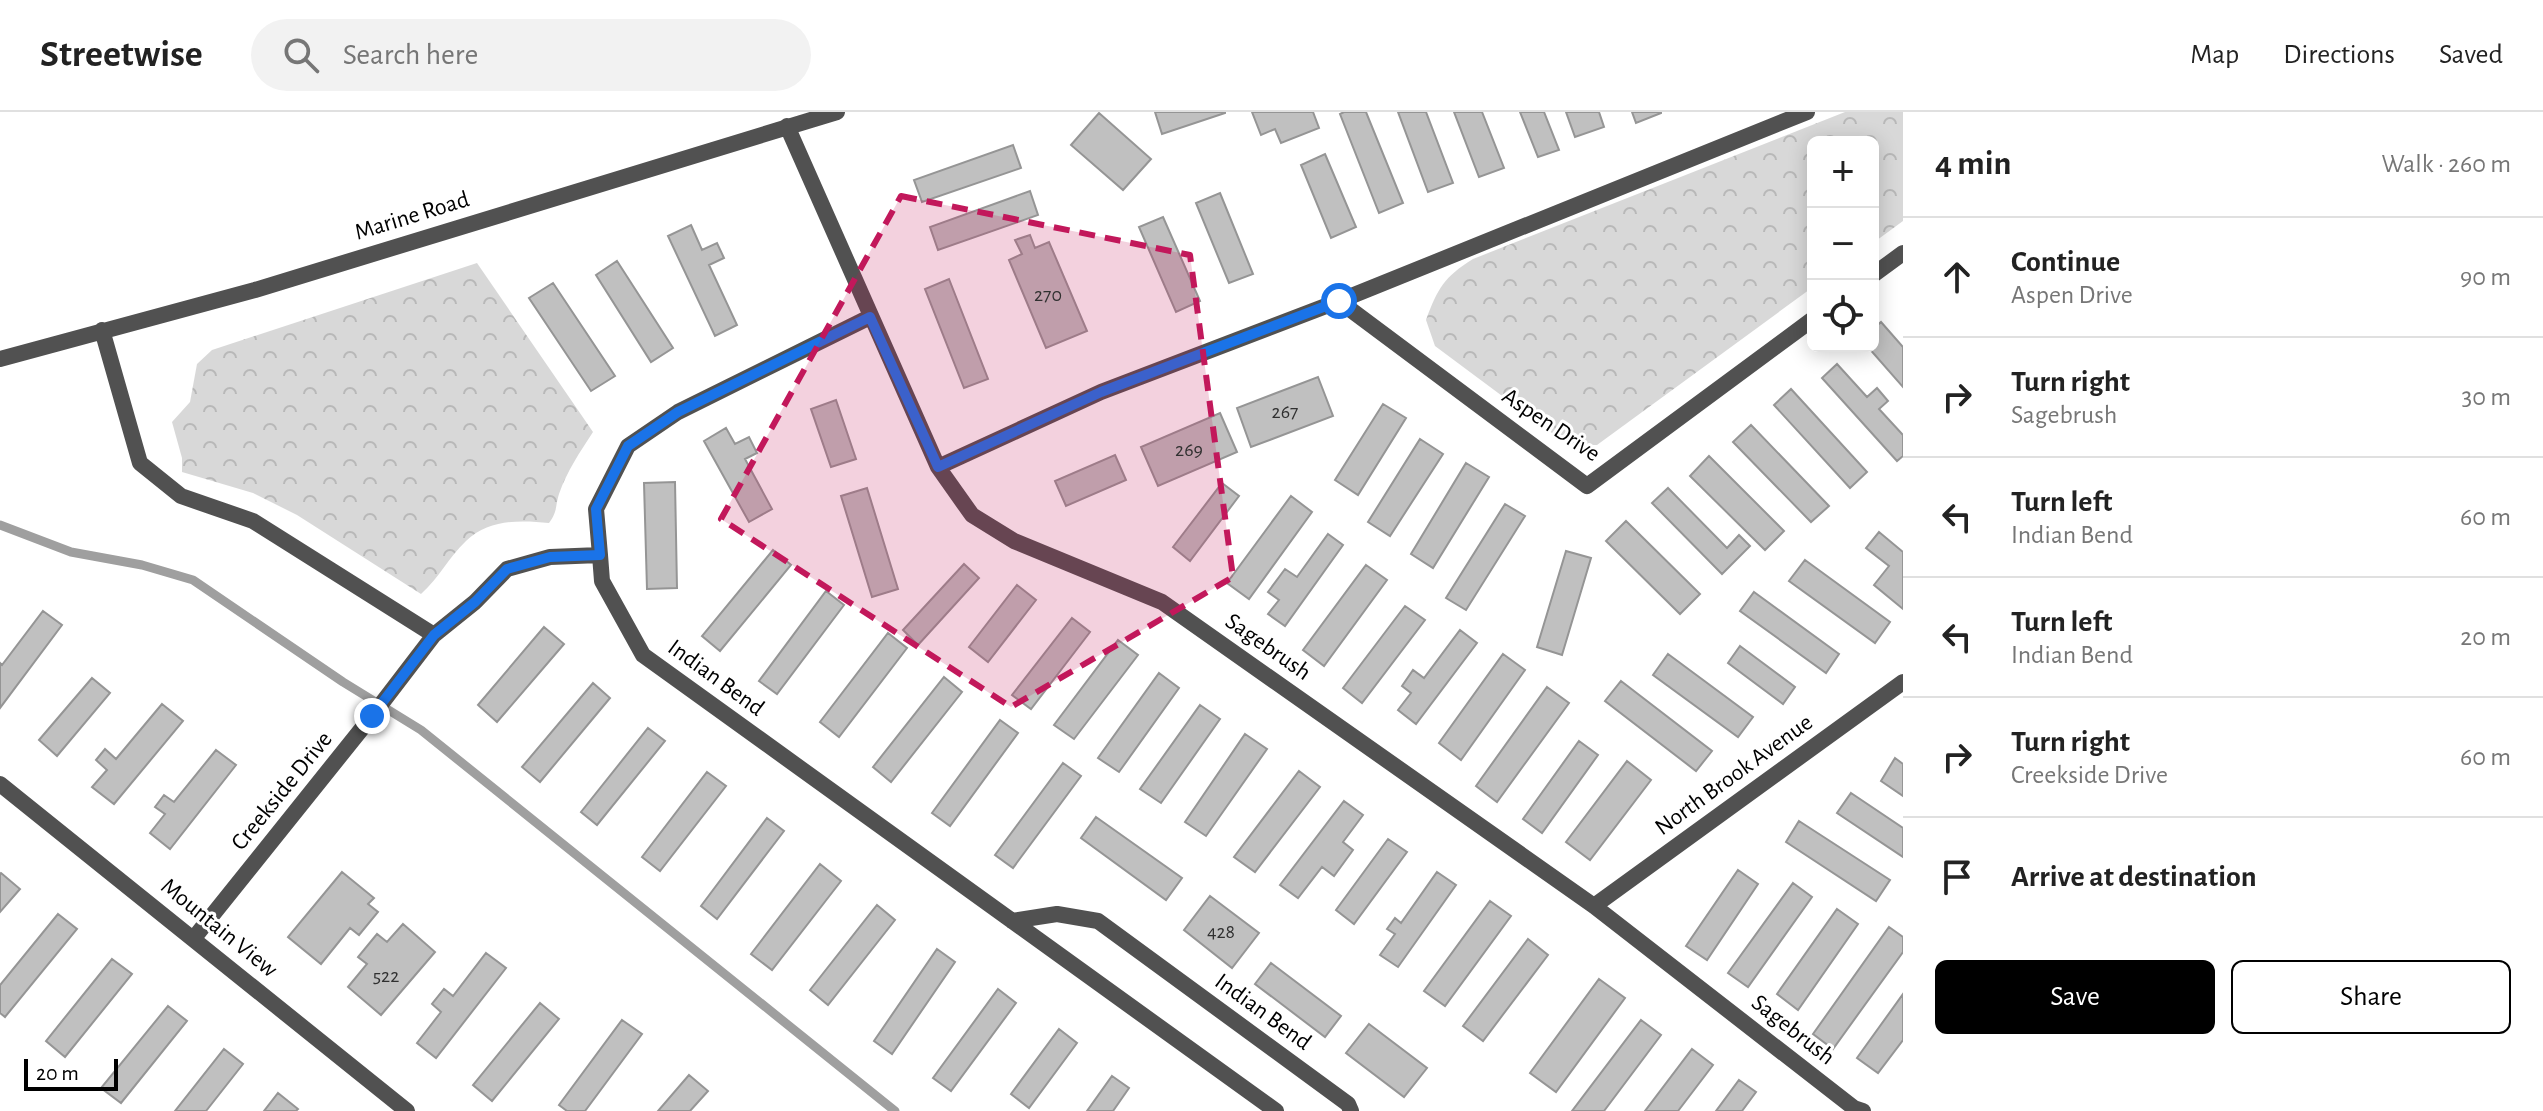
<!DOCTYPE html>
<html lang="en">
<head>
<meta charset="utf-8">
<style>
  body { margin:0; font-family:"Alegreya Sans",sans-serif; background:#f2f2f2; color:#222 }
  .controls { position:absolute; right:24px; top:24px; display:grid; overflow:hidden; border-radius:12px; box-shadow:0 4px 20px #0003 }
  .controls button { width:72px; height:72px; display:grid; place-items:center; padding:0; border:0; border-bottom:2px solid #e0e0e0; background:#fff; color:#222; font:40px sans-serif }
  .scale { position:absolute; left:24px; bottom:20px; width:94px; box-sizing:border-box; padding-left:8px; border:4px solid #000; border-top:0; font-size:22px; line-height:28px; white-space:nowrap; color:#000; -webkit-text-stroke:6px #fff; paint-order:stroke }
  .stop { position:absolute; width:24px; height:24px; margin:-18px; border:6px solid #1a73e8; border-radius:50%; background:#fff }
  .stop.end { background:#1a73e8; border-color:#fff; box-shadow:0 2px 8px #0008 }
  .list { margin:0; padding:0; list-style:none }
  h2 { display:flex; justify-content:space-between; align-items:center; height:104px; margin:0; padding:0 32px; font-size:34px }
  h2 small { font-size:26px; font-weight:400; color:#767676 }
  .list li { display:grid; grid-template-columns:52px 1fr auto; gap:24px; align-items:center; box-sizing:border-box; height:120px; padding:0 32px; border-top:2px solid #e0e0e0 }
  .list b { display:block; font-size:30px; white-space:nowrap }
  .list p { margin:0; font-size:26px; white-space:nowrap; color:#767676 }
  .list em { font-size:26px; font-style:normal; color:#767676 }
  .actions { display:flex; gap:16px; padding:24px 32px }
  .actions a { flex:1; padding:18px 0; border:2px solid #000; border-radius:12px; text-align:center; font-size:28px; color:#000 }
  .actions .main { background:#000; color:#fff }
  .icon { flex:none; width:44px; height:44px; fill:none; stroke:currentColor; stroke-width:2; stroke-linecap:round; stroke-linejoin:round }
  .map { position:relative; flex:none; width:1903px; height:999px; overflow:hidden }
  header { display:flex; align-items:center; gap:48px; box-sizing:border-box; height:112px; padding:0 40px; background:#fff; border-bottom:2px solid #e0e0e0 }
  header strong { font-size:38px }
  nav { display:flex; gap:44px; margin-inline-start:auto; font-size:28px }
  .search { width:560px; height:72px; background:#f2f2f2; display:flex; align-items:center; gap:20px; box-sizing:border-box; padding:0 28px; border-radius:44px; color:#767676; font-size:30px }
  main { display:flex }
  aside { flex:1; background:#fff }
  .map>svg:first-child { display:block }
  .forest { fill:url(#forest-crowns) }
  .lines { fill:none; stroke-linecap:round; stroke-linejoin:round }
  .stream { stroke:#9f9f9f; stroke-width:9 }
  .building { fill:#c0c0c0; stroke:#959595; stroke-width:2 }
  .street { stroke:#515151; stroke-width:16 }
  .route { stroke:#1a73e8; stroke-width:10 }
  .marked { fill:#c2185b; fill-opacity:0.2; stroke:#c2185b; stroke-width:6; stroke-dasharray:16 10; stroke-linejoin:round }
  .labels { text-anchor:middle; dominant-baseline:central; stroke-width:6; stroke-linejoin:round; paint-order:stroke }
  .number-label { font-size:20px; fill:#303030 }
  .street-label { font-size:24px; fill:#000; stroke:#fff }
</style>
</head>
<body>
<header>
<strong>Streetwise</strong>
<div class="search"><svg class="icon" aria-label="search" viewBox="0 0 24 24"><circle cx="10" cy="10" r="6"/><path d="M15 15l6 6"/></svg>Search here</div>
<nav><a>Map</a><a>Directions</a><a>Saved</a></nav>
</header>
<main>
<div class="map">
<svg width="1903" height="999" viewBox="0 0 1903 999">
  <defs>
    <pattern id="forest-crowns" width="20" height="18" patternUnits="userSpaceOnUse" patternTransform="scale(2)"><rect width="20" height="18" fill="#d8d8d8"/><path d="M2 6a3 3 0 1 1 6 0M12 15a3 3 0 1 1 6 0" fill="none" stroke="#b8b8b8"/></pattern>
  </defs>
  <rect width="100%" height="100%" fill="#fff"/>
  <path class="forest" d="M1845 0H1903V109L1873 131V30H1813V175L1597 333H1568L1435 234 1426 208C1438 176 1444 165 1473 147Z
    M477 151 593 320C580 340 567 359 559 382 555 394 558 399 549 411 520 408 489 407 466 429 449 445 439 466 421 482L297 403 253 381 182 360V346L172 310 190 290 197 252 212 238Z"/>
  <g class="lines">
    <path class="stream" d="M0 413 71 440 142 453 193 468 343 570 421 618 895 999"/>
  </g>
  <path class="building" d="M1155 0H1225V1L1162 22Z
    M1252 0H1313L1319 16 1281 31 1275 17 1261 23Z
    M1344 0H1366L1403 91 1379 101 1340 2Z
    M1398 0H1426L1453 71 1428 80Z
    M1454 0H1482L1504 56 1479 65Z
    M1520 0H1544L1559 38 1538 45Z
    M1566 0H1599L1604 15 1575 25Z
    M1632 0H1661V1L1636 11Z
    M1099 1 1151 47 1123 78 1071 33Z
    M1013 33 1021 56 922 90 914 68Z
    M1325 42 1356 115 1331 126 1301 53Z
    M1030 79 1038 103 938 138 930 115Z
    M1220 81 1253 162 1229 171 1196 91Z
    M1163 105 1200 189 1176 200 1139 115Z
    M691 113 702 138 717 131 724 146 709 153 737 213 715 224 668 124Z
    M1030 123 1035 136 1049 130 1087 219 1046 236 1009 148 1022 142 1015 128Z
    M617 149 673 236 651 250 596 163Z
    M949 167 988 267 964 276 925 177Z
    M553 171 615 264 591 279 529 186Z
    M1881 210 1903 235V275L1867 234H1873V217Z
    M1837 252 1867 285 1877 276 1888 289 1879 297 1903 323V344L1897 349 1822 266Z
    M1318 265 1333 304 1251 335 1237 296Z
    M1791 277 1867 360 1850 376 1774 293Z
    M836 288 856 347 831 355 811 297Z
    M1383 292 1406 306 1358 383 1335 368Z
    M1220 301 1237 340 1158 374 1141 335Z
    M1751 313 1829 394 1811 410 1733 330Z
    M726 316 735 332 749 325 757 341 745 347 772 397 749 410 704 329Z
    M1420 327 1443 342 1390 424 1368 410Z
    M1115 343 1126 368 1066 394 1055 369Z
    M1709 344 1784 419 1765 438 1690 364Z
    M1466 351 1489 365 1433 456 1411 442Z
    M675 370 677 476 647 477 644 371Z
    M1222 371 1239 384 1190 449 1173 435Z
    M867 376 898 477 872 485 841 384Z
    M1668 376 1727 436 1739 423 1750 434 1722 462 1652 391Z
    M1291 384 1312 400 1249 487 1227 471Z
    M1505 392 1525 404 1466 498 1446 486Z
    M1626 409 1700 482 1680 502 1606 429Z
    M1879 420 1903 440V497L1874 473 1889 454 1866 436Z
    M1328 422 1343 433 1285 514 1268 502 1279 488 1268 480 1285 457 1297 465Z
    M773 438 791 453 720 539 702 524Z
    M1566 439 1591 446 1562 543 1537 535Z
    M1805 448 1890 510 1875 531 1789 469Z
    M964 452 979 466 918 533 903 518Z
    M1366 453 1387 468 1324 554 1303 538Z
    M1017 473 1036 488 988 550 969 535Z
    M826 479 844 493 777 582 759 569Z
    M1754 480 1839 542 1826 561 1740 499Z
    M1405 494 1425 508 1362 591 1343 576Z
    M43 499 62 513 0 596V551L2 553Z
    M1072 506 1090 520 1031 597 1012 583Z
    M544 515 564 532 497 610 478 593Z
    M1460 518 1477 531 1416 612 1398 598 1411 581 1402 574 1413 558 1424 566Z
    M888 521 907 536 839 625 820 610Z
    M1118 528 1138 543 1074 627 1054 613Z
    M1740 534 1795 575 1783 592 1728 551Z
    M1503 542 1525 558 1461 648 1439 631Z
    M1668 542 1753 605 1738 625 1653 563Z
    M1159 561 1179 576 1119 660 1098 646Z
    M944 565 962 580 891 670 873 655Z
    M92 566 110 581 57 644 39 628Z
    M1621 569 1712 639 1696 659 1605 589Z
    M593 571 610 586 540 670 522 655Z
    M1547 575 1569 591 1497 690 1476 674Z
    M162 592 183 609 114 692 92 675 107 658 96 648 105 637 116 647Z
    M1200 593 1220 607 1161 691 1140 677Z
    M1000 608 1018 621 950 714 932 701Z
    M648 616 665 629 597 713 581 700Z
    M1245 622 1267 637 1206 724 1185 710Z
    M1579 629 1598 643 1542 721 1523 707Z
    M216 638 236 653 170 737 150 721 165 702 155 695 164 683 174 690Z
    M1895 646 1903 652V684L1881 669Z
    M1627 649 1651 668 1590 748 1566 730Z
    M1063 651 1081 664 1013 756 995 743Z
    M1299 659 1320 675 1255 760 1234 745Z
    M707 660 726 674 660 759 642 745Z
    M1851 681 1903 716V745L1837 701Z
    M1344 689 1363 703 1343 730 1353 738 1334 764 1322 755 1298 786 1280 773Z
    M1096 705 1182 766 1166 788 1081 726Z
    M767 706 784 719 717 807 701 794Z
    M1799 709 1890 768 1876 789 1786 730Z
    M1388 727 1407 740 1354 812 1336 798Z
    M820 752 841 769 772 858 751 842Z
    M1738 758 1758 772 1707 848 1686 834Z
    M342 760 374 786 368 792 378 800 359 823 350 816 321 852 288 825Z
    M1437 760 1456 773 1398 855 1380 843 1395 822 1387 817 1395 806 1401 811Z
    M1 761 20 777 0 800V762Z
    M1793 771 1812 785 1748 875 1728 861Z
    M1210 784 1259 821 1232 856 1184 818Z
    M1490 789 1511 804 1445 894 1424 879Z
    M877 793 895 808 828 893 810 878Z
    M1837 797 1858 812 1798 898 1777 882Z
    M58 802 77 817 5 905 0 901V873Z
    M403 812 435 840 381 903 348 875 367 852 358 845 377 822 387 830Z
    M1889 815 1903 825V840L1833 937 1813 922Z
    M1528 827 1548 843 1483 929 1463 914Z
    M937 837 955 850 892 942 874 929Z
    M486 841 506 856 436 946 417 931 441 900 432 892 444 877 453 884Z
    M112 847 132 862 65 945 46 929Z
    M1271 851 1341 904 1325 925 1255 872Z
    M1599 867 1625 886 1556 980 1530 961Z
    M998 877 1016 891 951 979 933 966Z
    M1903 882V928L1878 961 1857 946Z
    M540 891 559 907 492 989 473 973Z
    M168 894 187 909 121 991 101 976Z
    M622 908 642 922 585 999H567L559 993Z
    M1641 908 1661 923 1604 999H1572Z
    M1369 912 1427 956 1404 985 1346 941Z
    M1059 917 1077 931 1029 996 1011 982Z
    M224 937 243 952 206 999H175Z
    M1692 937 1713 953 1678 999H1645Z
    M689 963 708 979 690 999H658Z
    M1112 964 1129 976 1113 999H1087Z
    M1739 968 1756 980 1742 999H1716Z
    M278 981 298 997 296 999H264Z"/>
  <g class="lines">
    <path class="street" d="M787 14 938 355 972 403 1014 429 1162 490 1594 794 1854 996 1863 999
      M1873 163 1903 141
      M1339 189 1587 374 1813 207
      M870 205 678 300 628 334 596 397 600 443 602 469 643 543 1276 999
      M102 218 140 351 181 384 253 409 434 523
      M0 247 255 178 837 0
      M938 355 1101 280 1339 189 1807 0
      M0 672 407 999
      M1594 794 1903 570
      M1012 809 1057 802 1098 809 1348 992 1351 999
      M194 826 372 604 434 523 475 490 507 457 550 445 600 443"/>
  </g>
  <g class="lines">
    <path class="route" d="M372 604 434 523 475 490 507 457 550 445 600 443 596 397 628 334 678 300 870 205 938 355 1101 280 1339 189"/>
  </g>
  <path class="marked" d="M901 84 1190 143 1233 465 1011 595 721 407Z"/>
  <g class="labels">
    <g class="number-label">
      <text x="1048" y="183">270</text>
      <text x="1285" y="300">267</text>
      <text x="1189" y="338">269</text>
      <text x="1221" y="820">428</text>
      <text x="386" y="864">522</text>
    </g>
    <g class="street-label">
      <text transform="translate(412 104) rotate(-17)">Marine Road</text>
      <text transform="translate(1551 313) rotate(34)">Aspen Drive</text>
      <text transform="translate(1268 535) rotate(35)">Sagebrush</text>
      <text transform="translate(716 566) rotate(36)">Indian Bend</text>
      <text transform="translate(1734 663) rotate(-36)">North Brook Avenue</text>
      <text transform="translate(282 679) rotate(-51)">Creekside Drive</text>
      <text transform="translate(219 816) rotate(39)">Mountain View</text>
      <text transform="translate(1263 900) rotate(36)">Indian Bend</text>
      <text transform="translate(1793 918) rotate(38)">Sagebrush</text>
    </g>
  </g>
</svg>
<div class="controls">
<button>+</button>
<button>−</button>
<button><svg class="icon" aria-label="locate" viewBox="0 0 24 24"><circle cx="12" cy="12" r="6"/><path d="M12 2v4M12 18v4M2 12h4M18 12h4"/></svg></button>
</div>
<div class="scale">20 m</div>
<div class="stop" style="left:1339px;top:189px"></div>
<div class="stop end" style="left:372px;top:604px"></div>
</div>
<aside>
<h2>4 min<small>Walk · 260 m</small></h2>
<ul class="list">
<li><svg class="icon" aria-label="ahead" viewBox="0 0 24 24"><path d="M12 20V5M6 11l6-6 6 6"/></svg><div><b>Continue</b><p>Aspen Drive</p></div><em>90 m</em></li>
<li><svg class="icon" aria-label="right" viewBox="0 0 24 24"><path d="M7 20v-9h11M14 6l5 5-5 5"/></svg><div><b>Turn right</b><p>Sagebrush</p></div><em>30 m</em></li>
<li><svg class="icon" aria-label="left" viewBox="0 0 24 24"><path d="M17 20v-9H6M10 6l-5 5 5 5"/></svg><div><b>Turn left</b><p>Indian Bend</p></div><em>60 m</em></li>
<li><svg class="icon" aria-label="left" viewBox="0 0 24 24"><path d="M17 20v-9H6M10 6l-5 5 5 5"/></svg><div><b>Turn left</b><p>Indian Bend</p></div><em>20 m</em></li>
<li><svg class="icon" aria-label="right" viewBox="0 0 24 24"><path d="M7 20v-9h11M14 6l5 5-5 5"/></svg><div><b>Turn right</b><p>Creekside Drive</p></div><em>60 m</em></li>
<li><svg class="icon" aria-label="arrive" viewBox="0 0 24 24"><path d="M6 21V4h12l-3 4 3 4H6"/></svg><div><b>Arrive at destination</b></div></li>
</ul>
<div class="actions"><a class="main">Save</a><a>Share</a></div>
</aside>
</main>
</body>
</html>
